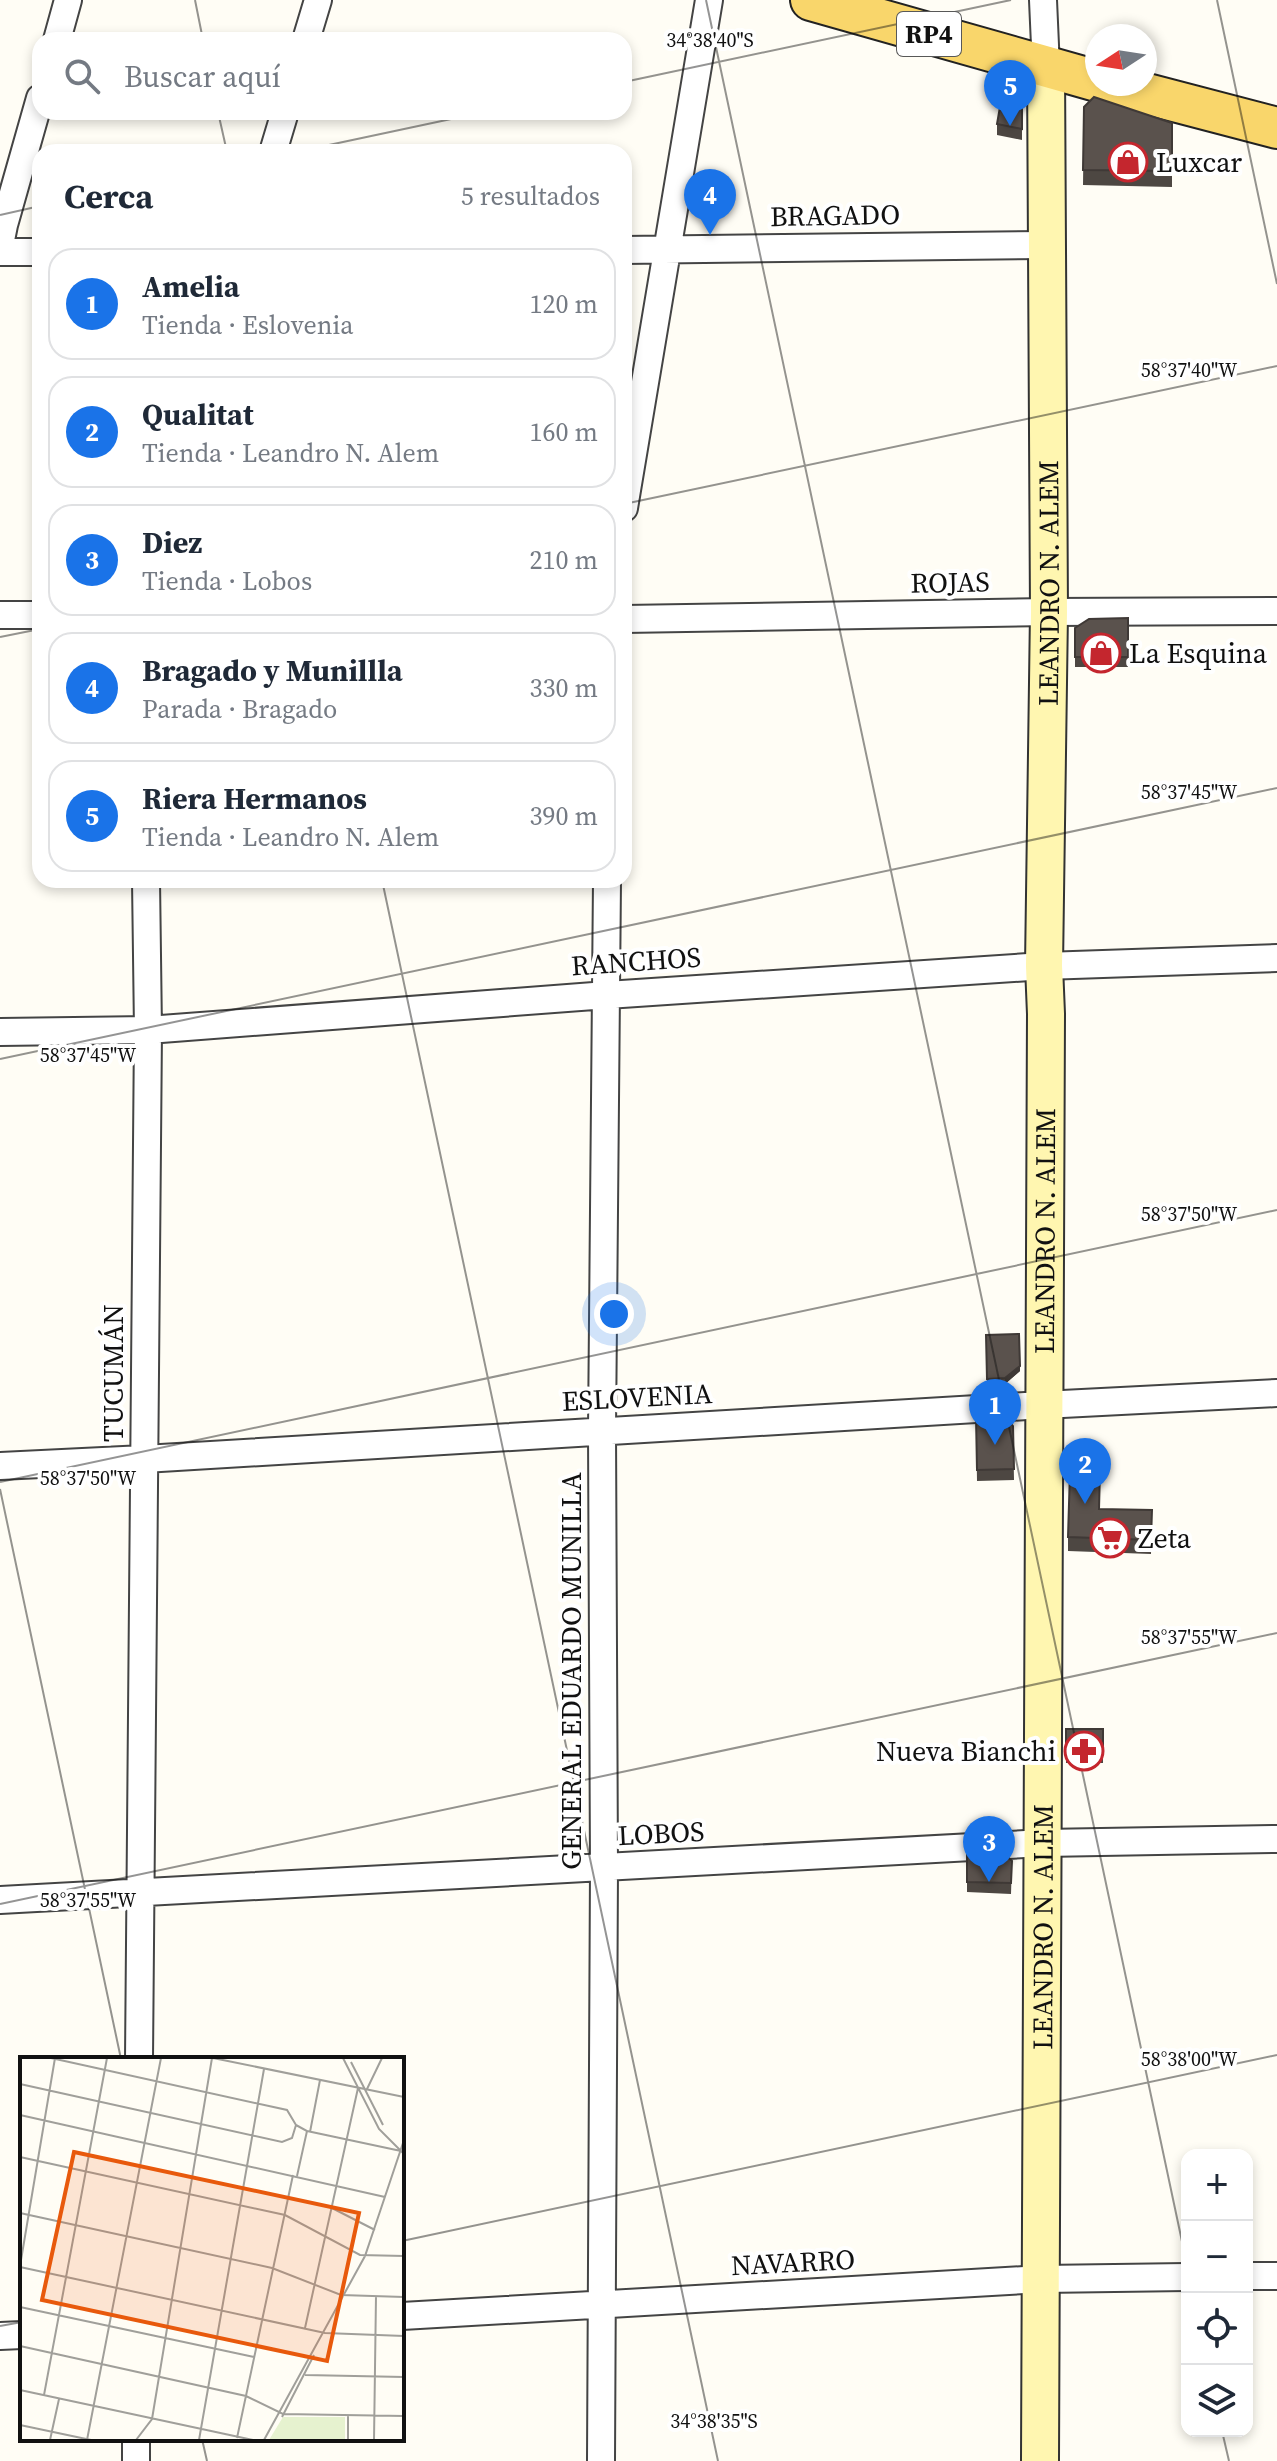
<!DOCTYPE html>
<html lang="es">
<head>
<meta charset="utf-8">
<style>
  body { margin:0; font-family:"Source Serif 4",serif; background:#f6f6f7; color:#1f2937 }
  .controls { position:absolute; right:24px; bottom:24px; display:grid; overflow:hidden; border-radius:16px; box-shadow:0 4px 12px #0003 }
  .controls button { width:72px; height:72px; display:grid; place-items:center; padding:0; border:0; border-bottom:2px solid #e0e1e3; background:#fff; color:#1f2937; font:40px sans-serif }
  .compass { position:absolute; left:1085px; top:24px; width:72px; height:72px; border-radius:50%; background:#fff; box-shadow:0 4px 12px #0003; rotate:258deg }
  .you { position:absolute; left:614px; top:1314px; width:28px; height:28px; margin:-20px; border:6px solid #fff; border-radius:50%; background:#1a73e8; box-shadow:0 0 0 12px #1a73e833 }
  .badge { display:grid; place-items:center; width:52px; height:52px; border-radius:50%; background:#1a73e8; color:#fff; font-size:26px; font-weight:700 }
  .pin { position:absolute; translate:-50% -66px; filter:drop-shadow(0 2px 4px #0008) }
  .pin::after { content:''; position:absolute; top:42px; width:28px; height:24px; background:inherit; clip-path:polygon(0 0,100% 0,50% 100%) }
  .list { margin:0; padding:0; list-style:none }
  h2 { display:flex; justify-content:space-between; align-items:center; height:104px; margin:0; padding:0 32px; font-size:34px }
  h2 small { font-size:26px; font-weight:400; color:#747a83 }
  .list li { display:grid; grid-template-columns:52px 1fr auto; gap:24px; align-items:center; box-sizing:border-box; height:112px; margin:0 16px 16px; padding:0 16px; border:2px solid #e0e1e3; border-radius:24px }
  .list b { display:block; font-size:30px; white-space:nowrap }
  .list p { margin:0; font-size:26px; white-space:nowrap; color:#747a83 }
  .list em { font-size:26px; font-style:normal; color:#747a83 }
  .icon { flex:none; width:44px; height:44px; fill:none; stroke:currentColor; stroke-width:2; stroke-linecap:round; stroke-linejoin:round }
  .map { position:relative; flex:none; width:1277px; height:2461px; overflow:hidden }
  .search { position:absolute; background:#fff; box-shadow:0 4px 12px #0003; left:32px; top:32px; width:600px; height:88px; display:flex; align-items:center; gap:20px; box-sizing:border-box; padding:0 28px; border-radius:24px; color:#747a83; font-size:30px }
  .panel { position:absolute; background:#fff; box-shadow:0 4px 12px #0003; left:32px; top:144px; width:600px; height:744px; border-radius:24px }
  .map>svg:first-child { display:block }
  .lines { fill:none; stroke-linecap:round; stroke-linejoin:round }
  .street-casing { stroke:#444; stroke-width:30 }
  .secondary-casing { stroke:#333; stroke-width:40 }
  .primary-casing { stroke:#222; stroke-width:44 }
  .street { stroke:#fff; stroke-width:26 }
  .secondary { stroke:#fff6b0; stroke-width:36 }
  .primary { stroke:#f9d66b; stroke-width:40 }
  .wall { fill:#4d4742 }
  .shaded-wall { fill:#3f3936 }
  .building { fill:#5a524d; stroke:#3f3936; stroke-width:2 }
  .ticks { fill:none; stroke:#111; stroke-width:2; stroke-opacity:0.45 }
  .labels { text-anchor:middle; dominant-baseline:central; stroke-width:8; stroke-linejoin:round; paint-order:stroke }
  .shield { fill:#fff; stroke:#585858; stroke-width:2 }
  .shield-label { font-size:26px; font-weight:bold; fill:#111 }
  .poi-label { font-size:28px; fill:#111; stroke:#fff; text-anchor:start }
  .street-label { font-size:28px; fill:#111; stroke:#fff }
  .inset-road { fill:none; stroke:#a09f9a; stroke-width:2 }
  .view { fill:#e8590c; fill-opacity:0.15; stroke:#e8590c; stroke-width:4 }
  .inset-edge { fill:none; stroke:#111; stroke-width:4 }
  .ticks-label { font-size:20px; text-anchor:middle; fill:#111; stroke:#fff; stroke-width:8; stroke-linejoin:round; paint-order:stroke }
</style>
</head>
<body>
<div class="map">
<svg width="1277" height="2461" viewBox="0 0 1277 2461">
  <rect width="100%" height="100%" fill="#fffdf5"/>
  <g class="lines">
    <defs>
      <path id="street" d="M1043 0 1046 68
        M57 40 68 0
        M306 40 318 0
        M273 152 285 112
        M0 245 4 225 40 98
        M624 250 1047 245
        M0 252H40
        M624 508 709 0
        M0 615H40
        M624 619 1049 612 1277 611
        M0 1032 148 1030 607 995 1044 966 1277 958
        M0 1466 144 1459 1043 1405 1277 1393
        M0 1900 1044 1843 1277 1839
        M139 2059 148 1030 146 880
        M1247 2276H1277
        M402 2316 1042 2279 1187 2277
        M0 2336 22 2335
        M136 2461V2439
        M601 2461 604 1868 602 1431 607 880"/>
      <g id="secondary">
        <path id="s1" d="M1040 2461C1044 1979 1042 1496 1046 1014L1044 966 1049 612 1046 68"/>
      </g>
      <path id="primary" d="M811 0 1097 81
        M1109 84 1277 128"/>
    </defs>
    <use href="#street" class="street-casing"/>
    <use href="#secondary" class="secondary-casing"/>
    <use href="#primary" class="primary-casing"/>
    <use href="#street" class="street"/>
    <use href="#secondary" class="secondary"/>
    <use href="#primary" class="primary"/>
  </g>
  <path class="wall" d="M1022 106V140L997 135V124Z
    M1084 107 1172 123V187L1083 185Z
    M1128 618V667H1075V628Z
    M986 1335 1020 1371 1005 1384H987Z
    M976 1417 1013 1426 1014 1480 977 1481Z
    M1100 1509 1152 1510 1151 1554 1068 1551V1537Z
    M1066 1729H1103V1763H1066Z
    M967 1853 1012 1861 1011 1894 967 1892Z"/>
  <path class="shaded-wall" d="M1020 1366V1371L1005 1384V1378Z"/>
  <path class="building" d="M1003 90 1018 93 1022 106V129L997 124Z
    M1094 97 1172 123V171L1083 170 1084 107Z
    M1128 618V657H1075V628L1089 619Z
    M1019 1334 1020 1366 1005 1378 987 1379 986 1335Z
    M1005 1416 1013 1426 1014 1469 977 1470 976 1417Z
    M1070 1471 1100 1472 1099 1509 1152 1510 1151 1540 1068 1537Z
    M1066 1729H1103V1752H1066Z
    M1001 1851 1012 1861 1011 1883 967 1882V1853Z"/>
  <path class="ticks" d="M195 0 203 40M706 0 1187 2265M1217 0 1277 284M624 82 1011 0M218 112 227 152M296 152 484 112M0 215 40 206M624 504 1277 366M0 637 40 629M382 880 718 2461M0 1059 1277 788M0 1482 1277 1210M0 1489 121 2059M0 1904 1277 1633M402 2241 1277 2055M0 2326 22 2322M1222 2431 1229 2461M202 2439 207 2461"/>
  <defs>
    <symbol id="shop-ring" viewBox="-11 -11 22 22"><circle r="9.5" fill="#fff" stroke="#c4262e" stroke-width="1.5"/><path d="M-5-2.5h2.3a2.7 3.5 0 0 1 5.4 0H5L5.5 6h-11ZM-1.5-2.5h3a1.5 2.3 0 0 0-3 0Z" fill="#c4262e"/></symbol>
    <symbol id="supermarket-ring" viewBox="-11 -11 22 22"><circle r="9.5" fill="#fff" stroke="#c4262e" stroke-width="1.5"/><path d="M-6-5.5h2.5l.6 2H6L4.5 2H-2.5L-4.4-4H-6ZM-1.5 3.2a1.3 1.3 0 1 0 .1 0ZM3 3.2a1.3 1.3 0 1 0 .1 0Z" fill="#c4262e"/></symbol>
    <symbol id="pharmacy-ring" viewBox="-11 -11 22 22"><circle r="9.5" fill="#fff" stroke="#c4262e" stroke-width="1.5"/><path d="M-2-6h4v4h4v4h-4v4h-4v-4h-4v-4h4Z" fill="#c4262e"/></symbol>
  </defs>
  <g fill-rule="evenodd">
    <use href="#shop-ring" x="1106" y="140" width="44" height="44"/>
    <use href="#shop-ring" x="1079" y="631" width="44" height="44"/>
    <use href="#supermarket-ring" x="1088" y="1516" width="44" height="44"/>
    <use href="#pharmacy-ring" x="1062" y="1729" width="44" height="44"/>
  </g>
  <g class="labels">
    <rect class="shield" x="897" y="12" width="64" height="44" rx="6"/>
    <g class="shield-label">
      <text x="929" y="34">RP4</text>
    </g>
    <g class="poi-label">
      <text x="1156" y="162">Luxcar</text>
      <text x="1129" y="653">La Esquina</text>
      <text x="1138" y="1538">Zeta</text>
      <text x="1056" y="1751" text-anchor="end">Nueva Bianchi</text>
    </g>
    <g class="street-label">
      <text transform="translate(835 215) rotate(-1)">BRAGADO</text>
      <text transform="translate(950 582) rotate(-1)">ROJAS</text>
      <text stroke="none"><textPath href="#s1" startOffset="1878">LEANDRO N. ALEM</textPath></text>
      <text transform="translate(636 961) rotate(-4)">RANCHOS</text>
      <text stroke="none"><textPath href="#s1" startOffset="1230">LEANDRO N. ALEM</textPath></text>
      <text transform="translate(113 1373) rotate(-90)">TUCUMÁN</text>
      <text transform="translate(637 1397) rotate(-3)">ESLOVENIA</text>
      <text transform="translate(571 1671) rotate(-90)">GENERAL EDUARDO MUNILLA</text>
      <text transform="translate(661 1833) rotate(-3)">LOBOS</text>
      <text stroke="none"><textPath href="#s1" startOffset="534">LEANDRO N. ALEM</textPath></text>
      <text transform="translate(793 2262) rotate(-3)">NAVARRO</text>
    </g>
  </g>
  <g transform="translate(20 2057)">
    <rect width="384" height="384" fill="#fffdf5"/>
    <path d="M263 360H325V383H249Z" fill="#e6f2cf"/>
    <path class="inset-road" d="M31 1 267 53 276 68M193 1 384 40M323 1 359 72 384 97M331 5 363 68M0 27 262 85 272 81 276 68M347 32 362 1M0 58 365 140M276 68 287 74 277 119M287 74 381 94M290 75 300 23M0 100 265 158 340 198 384 199M310 150 355 173M0 156 252 211 321 238 384 240M0 209 35 1M0 210 305 276 384 279M0 250 234 300M285 271 338 31M0 289 226 339 263 357 384 359M285 318 384 320M0 333 233 383M24 338 87 1M262 360 294 298M0 368 71 383M217 381 273 118M30 383 39 342M67 383 141 1M116 383 132 362 192 1M179 383 244 12M244 383 345 199 384 83M328 383V358M354 383 356 239"/>
    <path class="view" d="M54 95 339 156 307 304 22 243Z"/>
    <rect width="384" height="384" class="inset-edge"/>
  </g>
  <g class="ticks-label">
    <text x="710" y="47">34°38'40"S</text>
    <text x="1189" y="377">58°37'40"W</text>
    <text x="1189" y="799">58°37'45"W</text>
    <text x="88" y="1062">58°37'45"W</text>
    <text x="1189" y="1221">58°37'50"W</text>
    <text x="88" y="1485">58°37'50"W</text>
    <text x="1189" y="1644">58°37'55"W</text>
    <text x="88" y="1907">58°37'55"W</text>
    <text x="1189" y="2066">58°38'00"W</text>
    <text x="714" y="2428">34°38'35"S</text>
  </g>
</svg>
<div class="controls">
<button>+</button>
<button>−</button>
<button><svg class="icon" aria-label="locate" viewBox="0 0 24 24"><circle cx="12" cy="12" r="6"/><path d="M12 2v4M12 18v4M2 12h4M18 12h4"/></svg></button>
<button><svg class="icon" aria-label="layers" viewBox="0 0 24 24"><path d="M12 4l9 5-9 5-9-5zM3 14l9 5 9-5"/></svg></button>
</div>
<svg class="compass" viewBox="-18 -18 36 36"><path d="M0-13l5 13h-10z" fill="#e53935"/><path d="M0 13l5-13h-10z" fill="#747a83"/></svg>
<div class="you"></div>
<div class="pin badge" style="left:995px;top:1445px">1</div>
<div class="pin badge" style="left:1085px;top:1504px">2</div>
<div class="pin badge" style="left:989px;top:1882px">3</div>
<div class="pin badge" style="left:710px;top:235px">4</div>
<div class="pin badge" style="left:1010px;top:126px">5</div>
<div class="search"><svg class="icon" aria-label="search" viewBox="0 0 24 24"><circle cx="10" cy="10" r="6"/><path d="M15 15l6 6"/></svg>Buscar aquí</div>
<section class="panel">
<h2>Cerca<small>5 resultados</small></h2>
<ul class="list">
<li><span class="badge">1</span><div><b>Amelia</b><p>Tienda · Eslovenia</p></div><em>120 m</em></li>
<li><span class="badge">2</span><div><b>Qualitat</b><p>Tienda · Leandro N. Alem</p></div><em>160 m</em></li>
<li><span class="badge">3</span><div><b>Diez</b><p>Tienda · Lobos</p></div><em>210 m</em></li>
<li><span class="badge">4</span><div><b>Bragado y Munillla</b><p>Parada · Bragado</p></div><em>330 m</em></li>
<li><span class="badge">5</span><div><b>Riera Hermanos</b><p>Tienda · Leandro N. Alem</p></div><em>390 m</em></li>
</ul>
</section>
</div>
</body>
</html>
